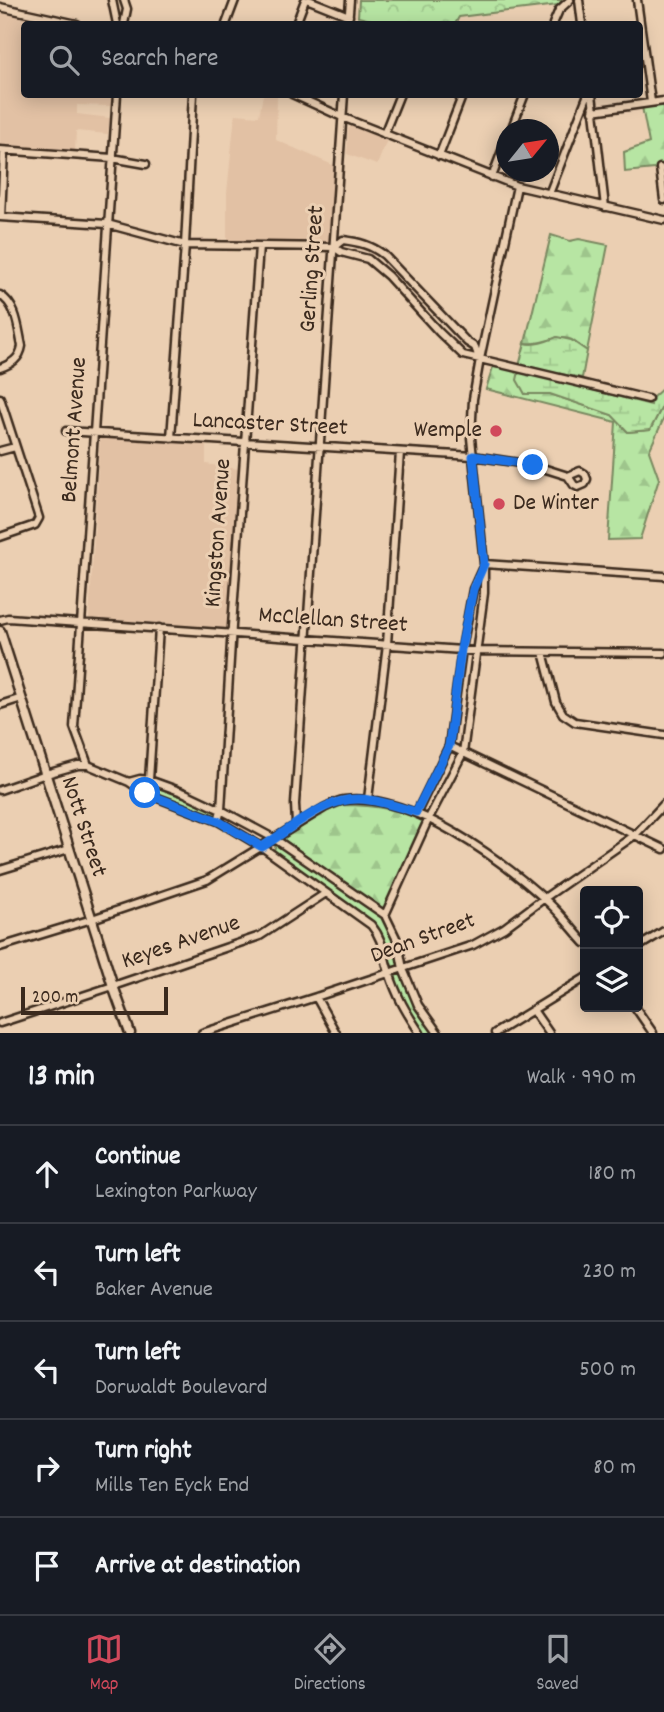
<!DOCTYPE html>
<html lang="en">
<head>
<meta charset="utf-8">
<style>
  body { margin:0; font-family:Dekko,sans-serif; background:#242831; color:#f1f3f6 }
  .controls { position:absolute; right:21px; bottom:21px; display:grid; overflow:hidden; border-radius:7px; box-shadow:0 4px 18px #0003 }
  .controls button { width:63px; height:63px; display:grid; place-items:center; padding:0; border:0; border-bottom:2px solid #363941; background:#171b24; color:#f1f3f6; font:35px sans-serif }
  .compass { position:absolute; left:496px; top:119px; width:63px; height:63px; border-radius:50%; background:#171b24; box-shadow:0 4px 18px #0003; rotate:60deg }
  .scale { position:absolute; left:21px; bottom:18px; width:147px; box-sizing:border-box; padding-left:7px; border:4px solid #3b2a1e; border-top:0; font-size:19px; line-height:24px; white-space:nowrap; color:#3b2a1e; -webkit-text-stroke:5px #ebcfb2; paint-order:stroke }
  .stop { position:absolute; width:21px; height:21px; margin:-16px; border:5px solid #1a73e8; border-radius:50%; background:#fff }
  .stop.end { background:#1a73e8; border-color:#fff; box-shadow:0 2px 7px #0008 }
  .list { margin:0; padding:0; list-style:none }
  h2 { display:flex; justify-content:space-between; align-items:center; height:91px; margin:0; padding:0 28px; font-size:30px }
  h2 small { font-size:23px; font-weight:400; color:#9ea1a6 }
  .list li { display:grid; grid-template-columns:46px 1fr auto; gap:21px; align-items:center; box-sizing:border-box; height:98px; padding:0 28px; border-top:2px solid #363941 }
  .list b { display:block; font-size:26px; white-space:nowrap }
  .list p { margin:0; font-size:23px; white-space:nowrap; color:#9ea1a6 }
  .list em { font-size:23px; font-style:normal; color:#9ea1a6 }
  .icon { flex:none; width:38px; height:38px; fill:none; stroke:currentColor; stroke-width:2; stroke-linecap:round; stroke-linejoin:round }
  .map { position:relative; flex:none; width:664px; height:1033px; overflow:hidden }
  .search { position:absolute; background:#171b24; box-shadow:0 4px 18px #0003; left:21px; right:21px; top:21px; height:77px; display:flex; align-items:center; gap:18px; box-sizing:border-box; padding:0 24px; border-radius:7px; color:#9ea1a6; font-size:26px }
  .sheet { height:581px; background:#171b24 }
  nav { display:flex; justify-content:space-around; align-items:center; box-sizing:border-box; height:98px; border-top:2px solid #363941; background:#171b24; font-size:19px; color:#9ea1a6 }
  nav a { display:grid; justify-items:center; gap:4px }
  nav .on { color:#d1495b }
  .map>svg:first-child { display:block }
  .built { fill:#e2c1a4 }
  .grass { fill:url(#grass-tufts); stroke:#798860; stroke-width:2 }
  .forest { fill:url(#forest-firs); stroke:#798860; stroke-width:2 }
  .wetland { fill:url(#wetland-marsh); stroke:#798860; stroke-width:2 }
  .park { fill:url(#park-crowns); stroke:#798860; stroke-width:2 }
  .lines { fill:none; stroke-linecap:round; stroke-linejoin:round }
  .minor-casing { stroke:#3b2a1e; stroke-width:11 }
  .major-casing { stroke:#3b2a1e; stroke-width:13 }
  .minor { stroke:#ebcfb2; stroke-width:6 }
  .major { stroke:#ebcfb2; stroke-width:8 }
  .route { stroke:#1a73e8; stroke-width:9 }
  .poi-dot { fill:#d1495b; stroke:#ebcfb2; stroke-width:2.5 }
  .labels { text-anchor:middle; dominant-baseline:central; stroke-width:6; stroke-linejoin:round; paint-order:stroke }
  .street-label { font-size:24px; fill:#3b2a1e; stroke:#ebcfb2 }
  .poi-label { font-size:24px; fill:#3b2a1e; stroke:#ebcfb2; text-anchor:end }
</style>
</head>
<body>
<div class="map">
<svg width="664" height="1033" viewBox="0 0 664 1033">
  <defs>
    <pattern id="grass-tufts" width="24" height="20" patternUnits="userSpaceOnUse" patternTransform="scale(1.75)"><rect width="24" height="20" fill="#b7e5a3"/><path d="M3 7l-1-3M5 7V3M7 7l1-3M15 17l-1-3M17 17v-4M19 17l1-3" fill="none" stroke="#9ec58c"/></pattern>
    <pattern id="forest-firs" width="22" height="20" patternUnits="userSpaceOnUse" patternTransform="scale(1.75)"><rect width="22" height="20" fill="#b7e5a3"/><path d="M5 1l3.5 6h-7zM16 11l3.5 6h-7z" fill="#9ec58c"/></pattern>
    <pattern id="wetland-marsh" width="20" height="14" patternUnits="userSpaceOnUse" patternTransform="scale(1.75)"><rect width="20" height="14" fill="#b7e5a3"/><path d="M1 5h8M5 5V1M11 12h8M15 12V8" fill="none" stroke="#9ec58c"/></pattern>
    <pattern id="park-crowns" width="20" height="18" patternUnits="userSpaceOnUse" patternTransform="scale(1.75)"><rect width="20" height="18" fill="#b7e5a3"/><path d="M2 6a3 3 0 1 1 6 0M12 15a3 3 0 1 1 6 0" fill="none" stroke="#9ec58c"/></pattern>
  </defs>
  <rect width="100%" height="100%" fill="#ebcfb2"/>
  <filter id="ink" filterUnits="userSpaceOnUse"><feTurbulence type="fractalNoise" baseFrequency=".0143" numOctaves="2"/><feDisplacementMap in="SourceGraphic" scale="14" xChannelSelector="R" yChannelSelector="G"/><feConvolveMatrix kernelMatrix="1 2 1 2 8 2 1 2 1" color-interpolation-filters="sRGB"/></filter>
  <g filter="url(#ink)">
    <path class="built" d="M0 12 59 24H24V94L113 95 112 106 77 105V114L110 118 108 134 76 131 75 151 0 146Z
      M263 95H277L276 140 335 166 330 241 329 244 227 243V193L235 114 259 116Z
      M351 126 387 140 377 165 347 154 348 129Z
      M100 437 206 445V464L239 469 229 624 225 628 89 618Z"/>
    <path class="grass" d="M140 782 158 786 211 807 215 810 216 814 214 816 211 817 142 787 139 785Z
      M276 845H279L381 915C392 926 397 948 398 964L396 967H393L390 964 383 938 379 929 366 916 285 860 274 850Z
      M397 974 401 975 413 1002 434 1033H424C412 1016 403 999 395 979Z"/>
    <path class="forest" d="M664 105V168L625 172 624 152 649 143 642 107Z
      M551 235 570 241 579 239 608 245 587 351C582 348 577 343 572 340 556 333 541 346 525 343Z
      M493 367 519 371 525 394H550L612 415 628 432 650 430 664 403V418L649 451 659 479 640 539 608 540 616 422 486 389Z
      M343 805C370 805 400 809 424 821L384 909 342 881 283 839 325 812Z"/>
    <path class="wetland" d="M557 337 571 340 587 351 582 378 519 366 525 343C536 346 547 341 557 337Z
      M519 371 651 405 652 398 664 387V403L650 430 628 432 612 415 550 394H525L517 380Z"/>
    <path class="park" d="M359 0H562L558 5 459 17 455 24H389L358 17Z"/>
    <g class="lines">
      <defs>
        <path id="minor" d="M112 0 117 24
          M124 0 127 9 124 24
          M309 0 349 16
          M579 0 582 24
          M637 0 651 102
          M0 7 77 24
          M226 24 235 0
          M296 24 305 0
          M348 24 350 0
          M553 24 559 10 570 0
          M292 94 342 117 517 186 664 220
          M592 94 605 207
          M593 111 664 101
          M511 130 525 94
          M384 134 400 94
          M0 150 112 158 146 164
          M439 156 463 94
          M660 168 664 200
          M492 177 506 140
          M549 194 588 94
          M0 217 107 224 185 245 334 247 341 252 368 259 388 276 439 332 463 355 648 399
          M1 217 4 151
          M334 247 343 240C359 242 371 245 384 255L467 342 475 347 479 358
          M0 295C17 305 18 328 22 346 20 359 11 364 0 368
          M0 398 39 518 35 525 0 537
          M66 431 473 456 533 465 568 476
          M171 438 185 245 193 94
          M0 451 15 447
          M580 471 585 474 587 479 585 484 578 487 574 485 568 476Z
          M484 564 664 576
          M0 620 8 618 476 651 664 653
          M543 652 556 702 563 714 575 722 664 735
          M0 705 22 698
          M449 746 664 849
          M88 765 74 727 117 94
          M149 780 159 628
          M129 782 140 779 149 780 185 793 221 810 275 839 385 915 398 942 403 969 418 1005 438 1033
          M0 790 46 774 78 765H88L129 782 145 793 218 821 262 847 371 925C384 940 383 955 389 972 397 997 406 1012 420 1033
          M368 799 387 644 400 452
          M417 812 449 746 462 649 473 589 482 569
          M218 821 221 810 232 626 259 246
          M296 824 295 804 344 94
          M0 870 69 849
          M385 915 429 818 463 753 484 593V564L471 438 473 399 480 359 517 186
          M0 947 92 919 207 880 324 808C330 805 337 801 344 800 411 792 502 860 549 903 562 915 573 930 585 943
          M638 947 664 931
          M316 997 336 1033
          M635 1007 653 1033
          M533 1010 549 1033
          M0 1023 113 986 260 936 326 893
          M202 1033 316 997 473 945 504 928 543 899 635 835 664 804
          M495 1033 585 978"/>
        <path id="major" d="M0 631 113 986 130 1033"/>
      </defs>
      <use href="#minor" class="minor-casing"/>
      <use href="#major" class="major-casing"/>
      <use href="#minor" class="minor"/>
      <use href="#major" class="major"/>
    </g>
  </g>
  <g class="lines" filter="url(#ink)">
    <path class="route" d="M145 793 218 821 262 847C294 827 328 793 369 800 385 802 401 808 416 812L449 746 461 649 473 589 484 564 473 456 533 465"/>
  </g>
  <g class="poi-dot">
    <circle cx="496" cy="431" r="7"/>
    <circle cx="499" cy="504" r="7"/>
  </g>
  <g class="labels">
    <g class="street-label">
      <text transform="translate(313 269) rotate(-86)">Gerling Street</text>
      <text transform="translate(270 425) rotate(3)">Lancaster Street</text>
      <text transform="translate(75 430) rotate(-86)">Belmont Avenue</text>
      <text transform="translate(219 533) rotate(-86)">Kingston Avenue</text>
      <text transform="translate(333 621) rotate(4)">McClellan Street</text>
      <text transform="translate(83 827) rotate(72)">Nott Street</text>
      <text transform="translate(423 939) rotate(-20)">Dean Street</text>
      <text transform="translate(181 943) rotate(-19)">Keyes Avenue</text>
    </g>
    <g class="poi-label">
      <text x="482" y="431">Wemple</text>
      <text x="513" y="504" text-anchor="start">De Winter</text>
    </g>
  </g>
</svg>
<div class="controls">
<button><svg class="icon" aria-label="locate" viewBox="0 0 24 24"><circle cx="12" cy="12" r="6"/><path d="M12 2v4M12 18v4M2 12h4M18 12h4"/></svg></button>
<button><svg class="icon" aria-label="layers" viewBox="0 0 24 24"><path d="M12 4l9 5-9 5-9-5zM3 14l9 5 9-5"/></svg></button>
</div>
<svg class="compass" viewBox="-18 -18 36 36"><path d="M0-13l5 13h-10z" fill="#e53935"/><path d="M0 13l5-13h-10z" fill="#9ea1a6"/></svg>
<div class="scale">200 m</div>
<div class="stop" style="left:145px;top:793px"></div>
<div class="stop end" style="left:533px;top:465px"></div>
<div class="search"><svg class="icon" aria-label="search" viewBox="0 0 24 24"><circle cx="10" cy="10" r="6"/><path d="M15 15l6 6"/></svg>Search here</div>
</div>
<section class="sheet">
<h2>13 min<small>Walk · 990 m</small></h2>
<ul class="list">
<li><svg class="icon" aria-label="ahead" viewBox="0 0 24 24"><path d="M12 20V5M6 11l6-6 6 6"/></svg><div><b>Continue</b><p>Lexington Parkway</p></div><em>180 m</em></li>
<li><svg class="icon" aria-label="left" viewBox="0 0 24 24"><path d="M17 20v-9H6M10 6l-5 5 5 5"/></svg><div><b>Turn left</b><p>Baker Avenue</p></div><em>230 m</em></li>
<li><svg class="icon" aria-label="left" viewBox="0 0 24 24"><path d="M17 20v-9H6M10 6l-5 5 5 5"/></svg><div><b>Turn left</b><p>Dorwaldt Boulevard</p></div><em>500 m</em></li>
<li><svg class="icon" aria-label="right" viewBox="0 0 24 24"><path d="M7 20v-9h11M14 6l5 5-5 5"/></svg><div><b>Turn right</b><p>Mills Ten Eyck End</p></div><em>80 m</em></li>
<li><svg class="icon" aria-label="arrive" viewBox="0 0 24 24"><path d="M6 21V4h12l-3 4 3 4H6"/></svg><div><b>Arrive at destination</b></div></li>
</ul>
</section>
<nav>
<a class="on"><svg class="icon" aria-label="map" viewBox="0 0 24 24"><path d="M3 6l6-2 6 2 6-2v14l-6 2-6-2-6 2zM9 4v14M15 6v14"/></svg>Map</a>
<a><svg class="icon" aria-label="directions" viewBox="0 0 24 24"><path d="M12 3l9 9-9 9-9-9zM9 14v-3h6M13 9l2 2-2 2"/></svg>Directions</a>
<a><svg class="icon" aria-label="saved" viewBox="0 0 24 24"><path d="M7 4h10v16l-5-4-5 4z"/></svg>Saved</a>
</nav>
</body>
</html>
